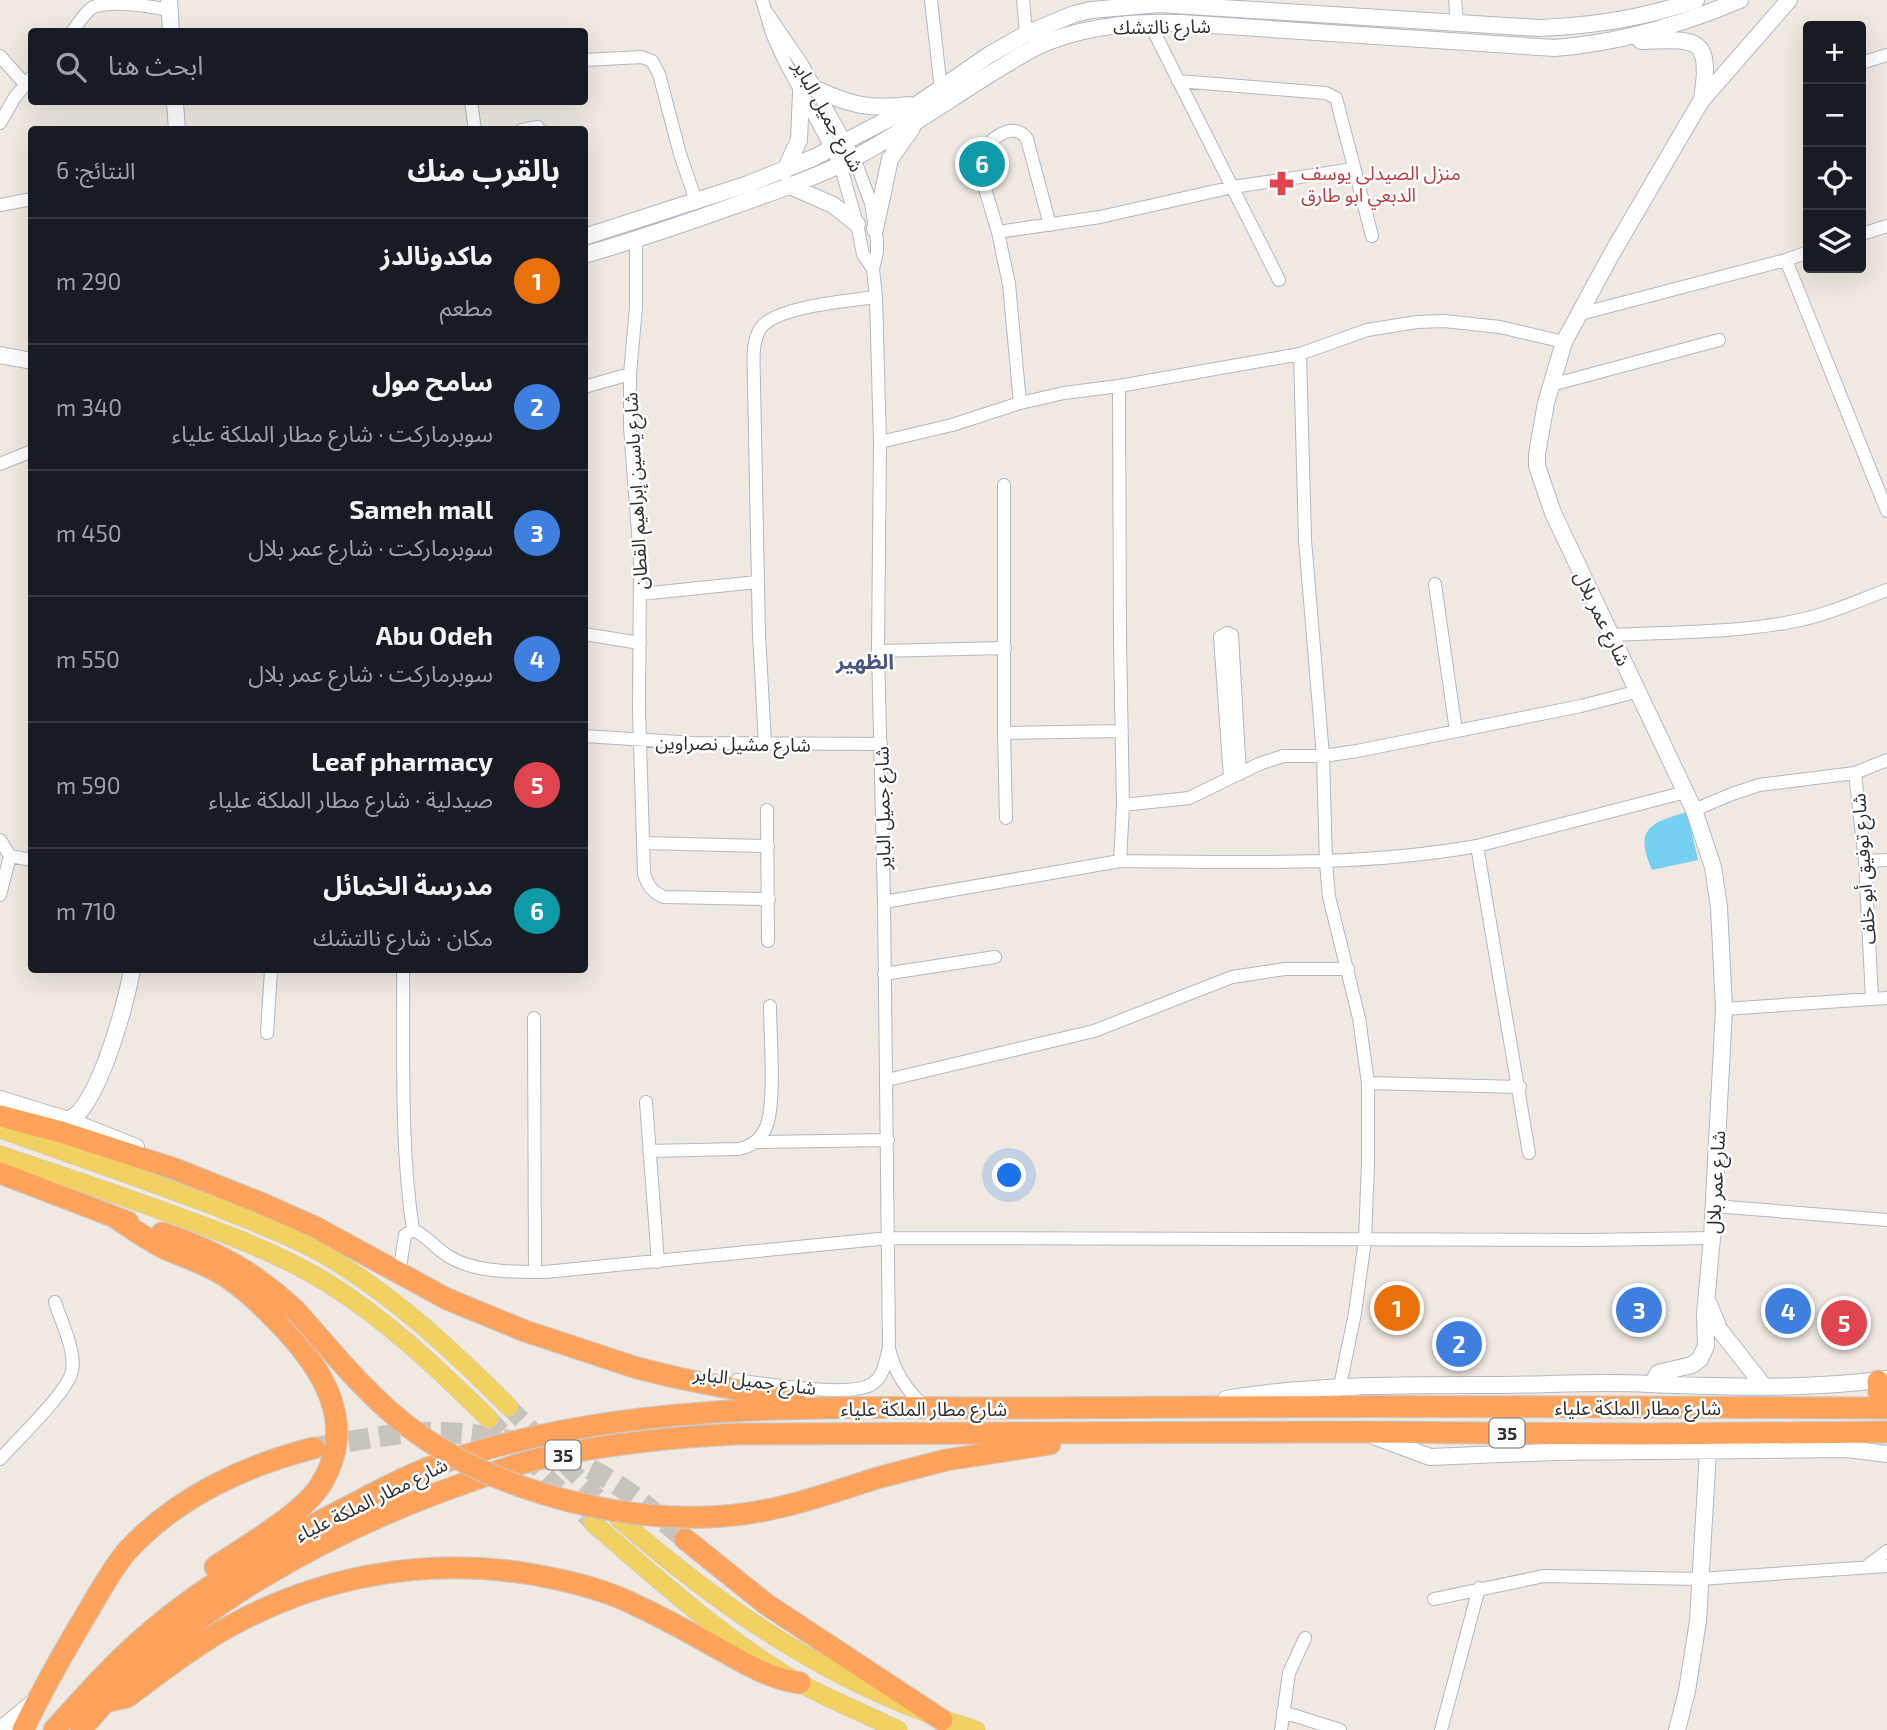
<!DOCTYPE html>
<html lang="ar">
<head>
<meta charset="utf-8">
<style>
  body { margin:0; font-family:"Exo 2","Noto Sans Arabic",sans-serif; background:#242831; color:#f1f3f6; direction:rtl }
  .controls { position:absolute; right:21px; top:21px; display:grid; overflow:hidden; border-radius:7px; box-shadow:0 7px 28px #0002 }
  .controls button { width:63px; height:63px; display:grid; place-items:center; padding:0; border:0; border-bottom:2px solid #363941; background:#171b24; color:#f1f3f6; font:35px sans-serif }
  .you { position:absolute; left:1010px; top:1176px; width:24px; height:24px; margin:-18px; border:5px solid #fff; border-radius:50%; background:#1a73e8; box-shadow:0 0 0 10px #1a73e833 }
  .badge { display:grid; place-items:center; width:46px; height:46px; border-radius:50%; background:#b45309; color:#fff; font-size:23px; font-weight:700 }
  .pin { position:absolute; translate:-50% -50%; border:4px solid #fff; box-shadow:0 2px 7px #0006 }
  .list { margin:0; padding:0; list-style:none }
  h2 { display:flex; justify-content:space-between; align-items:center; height:91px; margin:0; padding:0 28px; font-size:30px }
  h2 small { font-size:23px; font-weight:400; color:#9ea1a6 }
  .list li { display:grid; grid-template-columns:46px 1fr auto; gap:21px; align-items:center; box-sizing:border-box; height:126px; padding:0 28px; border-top:2px solid #363941 }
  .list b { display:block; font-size:26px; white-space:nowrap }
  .list p { margin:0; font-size:23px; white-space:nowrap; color:#9ea1a6 }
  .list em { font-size:23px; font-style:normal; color:#9ea1a6 }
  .icon { flex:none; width:38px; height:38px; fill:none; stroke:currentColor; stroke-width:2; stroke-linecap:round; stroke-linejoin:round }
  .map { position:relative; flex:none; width:1887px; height:1730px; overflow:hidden; direction:ltr }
  .search { position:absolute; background:#171b24; box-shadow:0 7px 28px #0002; left:28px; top:28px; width:560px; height:77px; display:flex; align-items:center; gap:18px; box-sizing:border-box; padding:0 24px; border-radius:7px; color:#9ea1a6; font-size:26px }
  .panel { position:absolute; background:#171b24; box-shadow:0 7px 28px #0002; left:28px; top:126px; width:560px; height:847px; border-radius:7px; direction:rtl }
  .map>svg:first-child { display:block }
  .water { fill:#75cff0 }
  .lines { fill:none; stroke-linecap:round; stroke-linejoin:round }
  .primary-tunnel { stroke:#c8c4bd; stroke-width:18; stroke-dasharray:18 9; stroke-linecap:butt }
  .highway-tunnel { stroke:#c8c4bd; stroke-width:21; stroke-dasharray:21 10; stroke-linecap:butt }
  .street-casing { stroke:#b4b7c1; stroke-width:14 }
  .secondary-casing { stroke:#b4b7c1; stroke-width:18 }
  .primary-casing { stroke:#c9c9c9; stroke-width:19 }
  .highway-casing { stroke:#c9c9c9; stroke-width:23 }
  .street { stroke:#fff; stroke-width:12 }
  .secondary { stroke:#fff; stroke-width:16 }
  .primary { stroke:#f2d163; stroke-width:18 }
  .highway { stroke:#ffa35c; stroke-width:21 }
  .highway-bridge-casing { stroke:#c9c9c9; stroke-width:23; stroke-linecap:butt }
  .highway-bridge { stroke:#ffa35c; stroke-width:21 }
  .labels { text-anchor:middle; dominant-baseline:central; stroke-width:5; stroke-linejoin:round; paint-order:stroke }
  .shield { fill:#fff; stroke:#6d6d6d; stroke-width:2 }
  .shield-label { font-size:18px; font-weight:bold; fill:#2e2e2e }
  .street-label { font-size:19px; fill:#2e2e2e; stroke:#fff }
  .health-label { font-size:19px; fill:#be3a42; stroke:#fff; text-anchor:start }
  .neighbourhood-label { font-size:21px; font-weight:bold; fill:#4d5680; stroke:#fff }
</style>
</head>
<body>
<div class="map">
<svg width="1887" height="1730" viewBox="0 0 1887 1730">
  <rect width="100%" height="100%" fill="#efe9e1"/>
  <path class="water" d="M1687 812 1698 860 1652 870C1634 829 1649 823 1687 812Z"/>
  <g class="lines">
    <path class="primary-tunnel" d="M509 1407 613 1513
      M489 1419 593 1523"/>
    <path class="highway-tunnel" d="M318 1447C348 1442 378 1436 408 1433 477 1428 555 1445 613 1482 639 1498 661 1519 685 1539"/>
    <defs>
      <path id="street" d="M762 0 773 36 786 64 840 164 857 224 863 254 873 269
        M931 0 941 90
        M1023 0 1026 34
        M1455 0 1457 22
        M767 13 802 64 854 158 871 203 877 241V252L873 269 876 297 880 442 878 651 884 902 889 1348C894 1372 907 1391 925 1407
        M1149 22 1279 280
        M72 32C78 24 85 12 93 7 113 0 149 6 169 10
        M0 56 25 84
        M584 60 642 57 652 61 659 74 680 154 696 201
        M1861 63 1887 55
        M1178 81 1326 93 1336 98 1372 236
        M471 102 475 130
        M0 123 15 97 32 77
        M522 130 538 127
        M0 205 32 199
        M998 232 1100 217 1233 187 1354 169
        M1862 234 1887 226
        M636 240V307L630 374V427L640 559 639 710 644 874C648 886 652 892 664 897L769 899
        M1786 260 1808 252
        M1580 314 1786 260 1887 511
        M1300 354 1305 540 1323 756 1326 863 1329 897 1359 1018 1368 1083V1164L1365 1240 1355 1313 1340 1386
        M1551 385 1719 340
        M584 387 630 374
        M1020 403 1009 284 998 232 977 162C982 144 1013 117 1027 139L1050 225
        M880 442 952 425 1020 403 1064 393 1119 386
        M0 464 32 451
        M1004 485V733L1006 818
        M1435 584 1456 731
        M641 594 757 582
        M584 634 640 643
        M1612 635C1672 632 1735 633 1795 621 1827 615 1857 601 1887 590
        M878 651 1005 648
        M1004 733 1122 731
        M584 736 694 743 881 744
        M765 744 759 634 754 384C754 367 751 343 760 329 775 306 849 301 876 297
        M1230 778 1220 637 1227 633 1232 635 1240 774
        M1123 805 1189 798 1259 764 1283 756H1323L1357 751 1581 706 1639 691
        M767 810 768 941
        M1694 810 1732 794 1759 785 1855 773
        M0 840 10 856 32 860
        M643 843 768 846
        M1477 846 1529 1153
        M1120 861C1240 862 1359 867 1477 846L1686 792
        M1865 861 1887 860
        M0 895 10 856
        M884 902 1120 861 1123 805 1120 642 1119 386 1300 354 1367 330 1417 322 1444 321 1500 327 1564 342
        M403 970C404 1057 400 1143 413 1230
        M884 974 995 957
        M1872 999 1865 861 1855 773 1887 760
        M1724 1009 1887 998
        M534 1018 535 1272
        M267 1033 271 970
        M887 1080 1094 1031 1232 977 1285 969H1348
        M1368 1083 1520 1087
        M646 1102 658 1262
        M756 1142 888 1140
        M649 1151 738 1149C751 1147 761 1139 766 1127 776 1105 770 1033 770 1006
        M1714 1206 1887 1220
        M399 1274 405 1235 413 1230C426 1235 435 1248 448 1256 475 1273 515 1272 545 1272L889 1238 1588 1240 1712 1238
        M737 1380C764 1384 852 1398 872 1384 883 1377 885 1364 888 1351
        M0 1459C16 1441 68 1392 72 1371 76 1350 61 1322 55 1302
        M1866 1567 1887 1551
        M1434 1599 1544 1576 1700 1579 1887 1566
        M1283 1712 1340 1730
        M1281 1730 1289 1673 1305 1638
        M1441 1730 1479 1588"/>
      <path id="secondary" d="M169 0 171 32
        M1641 41C1698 39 1712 36 1702 99
        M816 89C850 105 871 110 909 105
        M175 102 177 130
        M784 172 799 140 801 93
        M790 186 833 205 857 224
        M875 229 890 159 912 128
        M584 237 748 184 813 158 918 104 989 55 1026 34 1074 14 1091 10 1159 4 1539 28C1594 26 1645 18 1696 0
        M584 255C636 240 686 223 736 205 776 191 817 177 854 158 903 132 948 100 995 71 1012 61 1031 48 1050 41 1093 25 1136 22 1181 23L1555 48C1620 43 1681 25 1740 0
        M0 355 32 361
        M0 1099 68 1120 136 1147
        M68 1120C73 1117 78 1114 81 1110 104 1081 125 1007 132 970
        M1709 1304 1719 1329 1763 1385
        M1652 1384 1658 1373 1692 1365 1700 1359 1706 1346 1705 1314 1712 1238 1724 1009 1719 907 1713 867 1694 810 1553 513 1537 466V454L1546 403 1564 342 1611 255 1701 101 1789 0
        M1226 1399C1315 1384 1405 1385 1495 1385 1546 1385 1598 1381 1649 1384 1727 1387 1809 1390 1887 1379
        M1376 1437 1430 1457 1552 1452 1847 1449 1887 1454
        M0 1730 36 1700
        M1677 1730 1687 1691 1698 1621 1708 1451"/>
      <path id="primary" d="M0 1129C73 1155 147 1180 219 1208 258 1224 299 1239 335 1261 401 1302 455 1353 509 1407
        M0 1155C57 1174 114 1193 171 1214 224 1233 278 1253 326 1282 387 1320 438 1369 489 1419
        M618 1518C726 1612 837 1688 976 1730
        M593 1523C655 1577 717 1633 787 1676 822 1697 862 1712 898 1730"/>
      <path id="highway" d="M0 1116 61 1132 175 1169 263 1204 315 1227 447 1299 525 1331 637 1368 678 1378 795 1401
        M0 1173 128 1222
        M116 1218C132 1229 148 1240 166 1249 184 1257 203 1263 220 1273 242 1286 259 1303 277 1321 321 1366 360 1423 320 1486 301 1515 245 1546 215 1567
        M162 1233C216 1251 253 1271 295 1310
        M1878 1381 1880 1408
        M877 1478 946 1460 1050 1444
        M685 1539 766 1604 942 1720
        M109 1701 127 1697C161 1672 195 1645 232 1625 324 1575 428 1557 530 1574 564 1580 596 1587 627 1601 655 1614 682 1628 708 1643 738 1659 765 1678 800 1683
        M23 1730C43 1688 66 1648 90 1608 102 1588 113 1567 128 1550 177 1497 246 1465 314 1448
        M54 1730C80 1701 105 1672 134 1646 194 1591 265 1550 336 1513 373 1494 410 1473 450 1460 642 1396 845 1409 1045 1408 1326 1405 1606 1407 1887 1408
        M81 1730C174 1614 329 1530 468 1482 492 1473 518 1463 543 1458 607 1444 672 1437 737 1434L1360 1432 1641 1434 1887 1432"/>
    </defs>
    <use href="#street" class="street-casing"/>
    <use href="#secondary" class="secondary-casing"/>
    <use href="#primary" class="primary-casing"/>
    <use href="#highway" class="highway-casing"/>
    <use href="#street" class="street"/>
    <use href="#secondary" class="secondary"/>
    <use href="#primary" class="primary"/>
    <use href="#highway" class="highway"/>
    <defs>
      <path id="highway-bridge" d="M295 1310C332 1351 366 1395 410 1428 497 1494 636 1528 743 1514 789 1508 833 1492 877 1478"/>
    </defs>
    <use href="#highway-bridge" class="highway-bridge-casing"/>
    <use href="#highway-bridge" class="highway-bridge"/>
  </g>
  <defs>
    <symbol id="pharmacy-bare" viewBox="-9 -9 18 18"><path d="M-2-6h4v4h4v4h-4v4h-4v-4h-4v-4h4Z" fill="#e0444e" stroke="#fff" stroke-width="2.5" paint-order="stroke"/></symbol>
  </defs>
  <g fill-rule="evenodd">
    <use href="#pharmacy-bare" x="1264" y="166" width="35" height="35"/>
  </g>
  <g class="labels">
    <g class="shield">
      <rect x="1489.5" y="1418.5" width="35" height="29" rx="5"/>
      <rect x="545.5" y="1440.5" width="35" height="29" rx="5"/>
    </g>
    <g class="shield-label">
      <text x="1507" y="1433">35</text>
      <text x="563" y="1455">35</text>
    </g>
    <g class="street-label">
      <text transform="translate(1162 26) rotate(-1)">شارع نالتشك</text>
      <text transform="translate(829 116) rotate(61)">شارع جميل الباير</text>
      <text transform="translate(635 491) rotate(-93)">شارع ياسين إبراهيم القطان</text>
      <text transform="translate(1603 618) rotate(64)">شارع عمر بلال</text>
      <text transform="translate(733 743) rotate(1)">شارع مشيل نصراوين</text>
      <text transform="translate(882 808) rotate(-91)">شارع جميل الباير</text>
      <text transform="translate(1863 869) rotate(-94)">شارع توفيق أبو خلف</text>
      <text transform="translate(1715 1182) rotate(-87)">شارع عمر بلال</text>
      <text transform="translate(755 1380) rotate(7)">شارع جميل الباير</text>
      <text x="1638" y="1407">شارع مطار الملكة علياء</text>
      <text x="924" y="1408">شارع مطار الملكة علياء</text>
      <text transform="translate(371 1499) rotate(-26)">شارع مطار الملكة علياء</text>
    </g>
    <g class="health-label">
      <text x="1301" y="172">منزل الصيدلي يوسف<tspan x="1301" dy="22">الدبعي ابو طارق</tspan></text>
    </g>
    <g class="neighbourhood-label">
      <text x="865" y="660">الظهير</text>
    </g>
  </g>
</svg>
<div class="controls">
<button>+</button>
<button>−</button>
<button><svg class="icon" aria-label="locate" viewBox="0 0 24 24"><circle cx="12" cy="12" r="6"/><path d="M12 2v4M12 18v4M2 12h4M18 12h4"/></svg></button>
<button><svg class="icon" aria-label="layers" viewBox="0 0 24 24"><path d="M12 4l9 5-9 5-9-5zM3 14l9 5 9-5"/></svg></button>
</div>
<div class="you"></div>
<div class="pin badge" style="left:1397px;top:1308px;background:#e8710a">1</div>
<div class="pin badge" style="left:1459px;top:1344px;background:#3f7fe0">2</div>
<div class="pin badge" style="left:1639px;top:1310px;background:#3f7fe0">3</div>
<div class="pin badge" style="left:1788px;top:1311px;background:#3f7fe0">4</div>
<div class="pin badge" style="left:1844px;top:1323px;background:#e0444e">5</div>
<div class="pin badge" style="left:982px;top:164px;background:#0f9aa8">6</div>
<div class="search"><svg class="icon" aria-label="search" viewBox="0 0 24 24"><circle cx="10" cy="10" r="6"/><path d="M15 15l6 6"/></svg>ابحث هنا</div>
<section class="panel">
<h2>بالقرب منك<small>النتائج: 6</small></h2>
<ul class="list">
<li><span class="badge" style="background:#e8710a">1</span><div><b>ماكدونالدز</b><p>مطعم</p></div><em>290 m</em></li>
<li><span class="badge" style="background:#3f7fe0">2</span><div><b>سامح مول</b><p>سوبرماركت · شارع مطار الملكة علياء</p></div><em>340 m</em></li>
<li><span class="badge" style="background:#3f7fe0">3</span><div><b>Sameh mall</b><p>سوبرماركت · شارع عمر بلال</p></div><em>450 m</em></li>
<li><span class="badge" style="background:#3f7fe0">4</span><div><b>Abu Odeh</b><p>سوبرماركت · شارع عمر بلال</p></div><em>550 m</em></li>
<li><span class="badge" style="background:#e0444e">5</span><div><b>Leaf pharmacy</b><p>صيدلية · شارع مطار الملكة علياء</p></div><em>590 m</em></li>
<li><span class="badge" style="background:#0f9aa8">6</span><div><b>مدرسة الخمائل</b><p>مكان · شارع نالتشك</p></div><em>710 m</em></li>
</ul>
</section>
</div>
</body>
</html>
